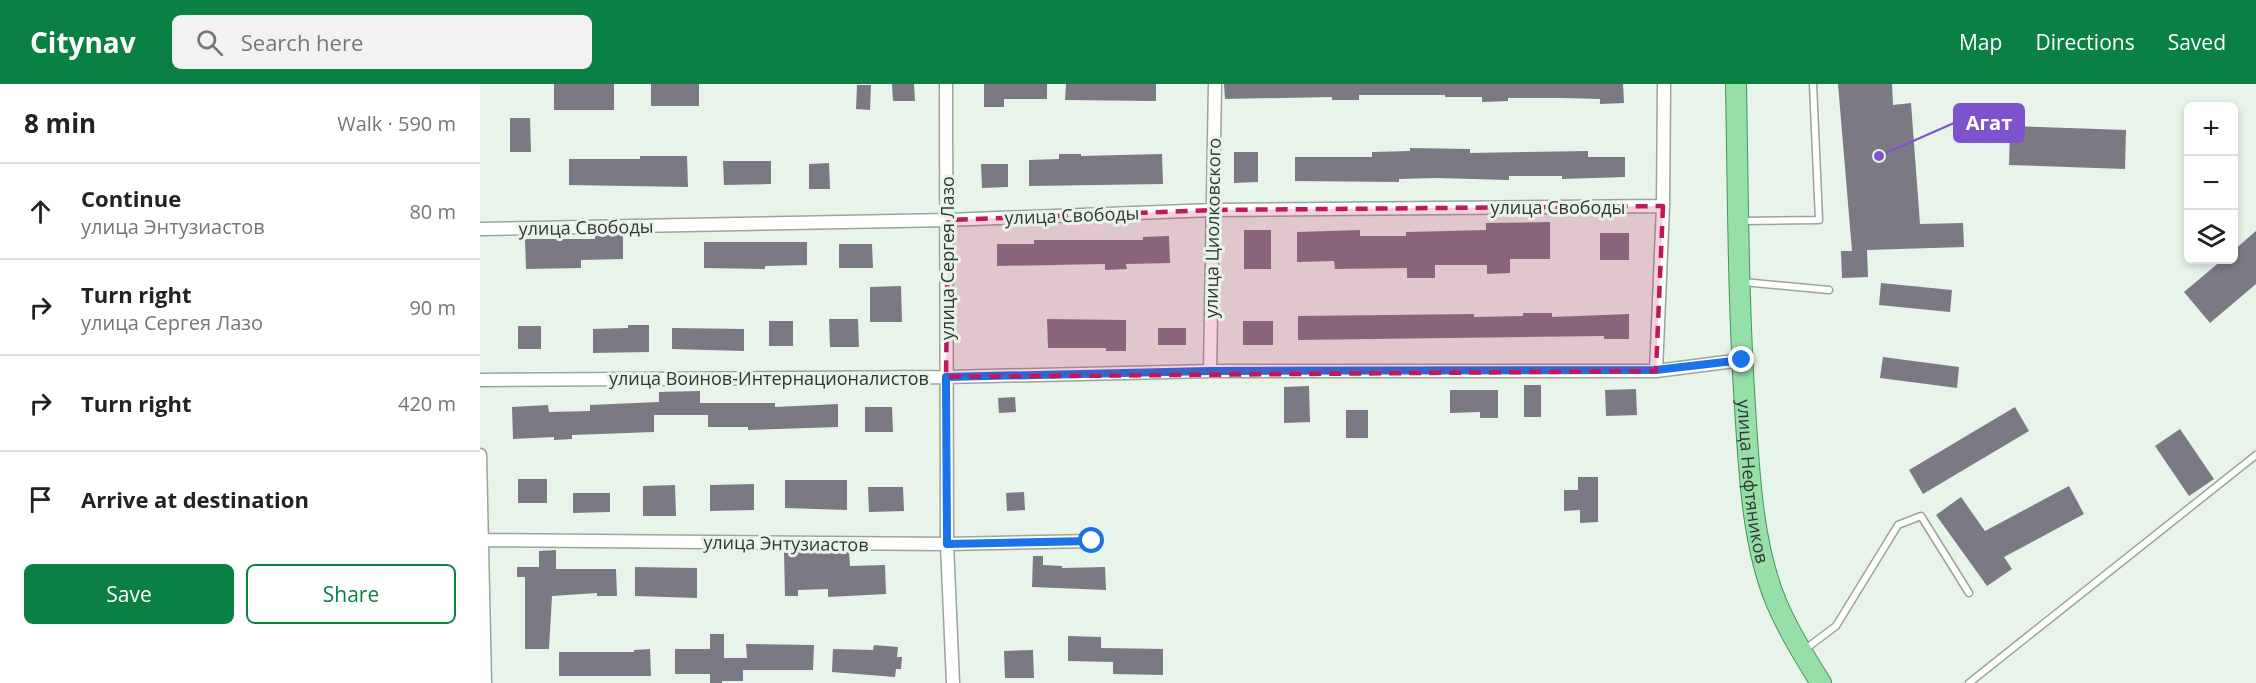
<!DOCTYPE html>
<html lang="en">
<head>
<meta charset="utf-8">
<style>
  body { margin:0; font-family:"Open Sans",sans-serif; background:#f2f2f2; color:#222 }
  .controls { position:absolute; right:18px; top:18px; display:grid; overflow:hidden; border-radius:9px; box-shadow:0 3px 9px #0003 }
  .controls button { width:54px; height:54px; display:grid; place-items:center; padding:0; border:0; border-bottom:2px solid #e0e0e0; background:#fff; color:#222; font:30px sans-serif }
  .stop { position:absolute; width:18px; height:18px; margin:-14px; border:4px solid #1a73e8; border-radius:50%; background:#fff }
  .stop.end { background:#1a73e8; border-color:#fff; box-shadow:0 2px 6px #0008 }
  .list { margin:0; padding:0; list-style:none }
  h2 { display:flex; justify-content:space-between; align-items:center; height:78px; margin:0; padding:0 24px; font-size:26px }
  h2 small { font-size:20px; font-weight:400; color:#767676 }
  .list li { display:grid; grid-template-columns:39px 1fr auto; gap:18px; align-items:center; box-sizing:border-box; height:96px; padding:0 24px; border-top:2px solid #e0e0e0 }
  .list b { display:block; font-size:22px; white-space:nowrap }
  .list p { margin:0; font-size:20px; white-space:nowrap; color:#767676 }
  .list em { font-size:20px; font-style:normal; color:#767676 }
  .actions { display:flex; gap:12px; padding:18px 24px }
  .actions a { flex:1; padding:14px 0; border:2px solid #0b8043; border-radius:9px; text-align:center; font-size:21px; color:#0b8043 }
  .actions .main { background:#0b8043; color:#fff }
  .icon { flex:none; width:33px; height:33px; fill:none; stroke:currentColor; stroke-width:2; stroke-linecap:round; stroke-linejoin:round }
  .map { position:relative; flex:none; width:1776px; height:599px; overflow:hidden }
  header { display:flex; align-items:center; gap:36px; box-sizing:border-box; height:84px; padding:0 30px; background:#0b8043; color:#fff }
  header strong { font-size:28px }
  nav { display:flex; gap:33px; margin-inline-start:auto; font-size:21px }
  .search { width:420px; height:54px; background:#f2f2f2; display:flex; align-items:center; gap:15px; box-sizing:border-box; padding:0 21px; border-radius:9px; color:#767676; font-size:22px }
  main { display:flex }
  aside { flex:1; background:#fff }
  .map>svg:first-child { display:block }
  .building { fill:#7b7984 }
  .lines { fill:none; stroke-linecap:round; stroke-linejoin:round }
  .service-casing { stroke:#9aa49c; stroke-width:9 }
  .minor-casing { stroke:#9aa49c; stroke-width:15 }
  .primary-casing { stroke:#45965a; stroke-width:22 }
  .service { stroke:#fff; stroke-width:6 }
  .minor { stroke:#fff; stroke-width:12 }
  .primary { stroke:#96dfa9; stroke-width:20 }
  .route { stroke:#1a73e8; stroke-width:8 }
  .marked { fill:#c2185b; fill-opacity:0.2; stroke:#c2185b; stroke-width:4.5; stroke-dasharray:12 8; stroke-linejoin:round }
  .labels { text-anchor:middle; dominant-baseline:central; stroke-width:6; stroke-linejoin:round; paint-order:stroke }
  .street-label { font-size:18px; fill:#313632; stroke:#e8f3ea }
  .leader { fill:none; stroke:#7d54ce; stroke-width:2 }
  .callout-dot { fill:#7d54ce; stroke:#e8f3ea; stroke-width:2 }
  .callout { fill:#7d54ce; stroke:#7d54ce; stroke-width:2 }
  .callout-label { font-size:20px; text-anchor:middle; font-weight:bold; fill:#fff }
</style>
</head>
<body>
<header>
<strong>Citynav</strong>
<div class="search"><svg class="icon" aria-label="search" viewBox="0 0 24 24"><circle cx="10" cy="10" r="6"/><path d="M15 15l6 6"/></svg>Search here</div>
<nav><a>Map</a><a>Directions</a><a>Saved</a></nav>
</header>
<main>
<aside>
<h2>8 min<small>Walk · 590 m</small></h2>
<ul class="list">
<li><svg class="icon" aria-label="ahead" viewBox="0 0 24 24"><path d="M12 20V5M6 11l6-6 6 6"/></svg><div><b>Continue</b><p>улица Энтузиастов</p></div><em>80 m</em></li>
<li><svg class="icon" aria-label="right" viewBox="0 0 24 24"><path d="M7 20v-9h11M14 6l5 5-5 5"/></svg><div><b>Turn right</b><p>улица Сергея Лазо</p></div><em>90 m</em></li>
<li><svg class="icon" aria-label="right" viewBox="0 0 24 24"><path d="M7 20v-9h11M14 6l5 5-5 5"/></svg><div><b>Turn right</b></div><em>420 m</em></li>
<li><svg class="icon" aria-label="arrive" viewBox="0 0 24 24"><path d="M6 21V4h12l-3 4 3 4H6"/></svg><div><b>Arrive at destination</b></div></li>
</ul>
<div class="actions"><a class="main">Save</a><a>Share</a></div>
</aside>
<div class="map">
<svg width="1776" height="599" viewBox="0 0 1776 599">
  <rect width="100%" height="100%" fill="#e8f3ea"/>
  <path class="building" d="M74 0H134V26H74Z
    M171 0H219V22H171Z
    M412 0H434L435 17H413Z
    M504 0H567V15H524V23H504Z
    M586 0H676V17L585 16Z
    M744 0H1143L1144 19 1120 20V15L1082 14H1028V17L1002 18V13H965V11H879V16H852V13L745 15Z
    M1358 0H1412L1413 21 1431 19 1440 140 1483 139 1484 163 1387 166 1388 193 1362 194 1361 167H1372Z
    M377 1H391L390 26 376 25Z
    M30 34H50L51 68H30Z
    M1530 42 1646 46 1645 85 1529 81Z
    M930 64 990 65V69L1108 67V73H1145V93L1082 95V92H1029V96L956 94 919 95V98L815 97V73H892V68L930 67Z
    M754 68H778V98L754 99Z
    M579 70H601V72L682 70 683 100 549 102V76L579 75Z
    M160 72H207L208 103 89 101V75H160Z
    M243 77H291V100L244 101Z
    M349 79 350 105H329V80Z
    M501 80H528V103L502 104Z
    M1070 138V175H1030V189L1007 190V181H955V194H927V184L855 185 854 177 817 178V148L880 146V152H926V148L1006 146V139Z
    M764 146H791V185H764Z
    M1776 147V200L1730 239 1704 208 1742 176H1754V166Z
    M1120 149H1149V176H1120Z
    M115 151H143V175L101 176V184L46 185 45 155H115Z
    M689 152 690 179 646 180 647 185 625 186V180L517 182V160H554V156H663V153Z
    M224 158H327V181L285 182V185L224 184Z
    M359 160H392L393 184H359Z
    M1401 199 1472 206 1470 228 1399 221Z
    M421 202 422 238H390V203Z
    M1043 229H1072V233L1149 230V255H1124V252L818 256V232L994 230V233L1043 232Z
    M349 235H378L379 263H350Z
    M567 235 646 236V267H626V264H568Z
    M289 237H313V262H289Z
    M763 237H793V261H763Z
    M148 241H169V268L113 269V245L148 244Z
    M38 242H61V265H38Z
    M192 244 264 245V267L192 265Z
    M678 244H706V261H678Z
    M1403 273 1479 283 1477 304 1400 294Z
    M1044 301H1061V333H1044Z
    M829 302 830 338 804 339V303Z
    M1156 305 1157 331 1126 332 1125 306Z
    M970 306H1018V334H1000V328L970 329Z
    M220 307V319H295V323L358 320V343L268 346V343H228V331H174V348L92 351V355L74 356V353L33 355 32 323 68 321 69 328 110 327V321L179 318V308Z
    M535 313 536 328 519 329 518 314Z
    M385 323H412L413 348H385Z
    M1535 323 1549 347 1443 410 1429 386Z
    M866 326H888V354H866Z
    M1700 345 1734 395 1709 412 1675 362Z
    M1098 393H1118V438L1100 439V426L1084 427V406H1098Z
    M38 395H67V419H38Z
    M305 396H367V426L305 424Z
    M274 400V426L230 427V401Z
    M195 401 196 432H163V402Z
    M1589 402 1604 430 1524 473 1532 485 1507 502 1456 431 1481 413 1505 447Z
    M388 403H423L424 427 389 428Z
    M544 408 545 426 527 427 526 409Z
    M93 409H130V428L93 429Z
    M76 466V485H136L137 512H117V509L72 512 69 565H45V493H37V483H59V467Z
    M369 467 370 482 405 481 406 510 348 513V505L318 506V512H305L304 468Z
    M553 472H563V481L582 482V484L625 483 626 506 552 503Z
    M155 483 217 484V514L155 512Z
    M230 550H244V574H267L266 560 334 561 333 586H263V597H242V599H230V590H195V565H230Z
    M588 552 621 553V564L683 565V591L633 590V578L588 577Z
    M394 561 418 563 417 573H422L421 585H416L415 593 352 588 353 565 393 566Z
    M170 565 171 592H79V568H154V566Z
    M553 566 554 594H525L524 567Z"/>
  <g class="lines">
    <defs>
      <path id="service" d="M1262 137 1339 136 1333 0
        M1263 198 1349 206
        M1324 566 1356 542 1418 441 1441 432 1489 509
        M1489 599 1776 371"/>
      <path id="minor" d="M466 0 467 460 473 599
        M0 145 468 136 733 126 1183 122
        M730 287 735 0
        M1176 287 1183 122 1184 0
        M0 296 466 293 730 287H1176L1262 276
        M0 371 5 599
        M0 456 467 460 612 457"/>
      <g id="primary">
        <path id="s1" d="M1256 0C1258 108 1258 215 1265 323 1269 385 1272 462 1297 520 1309 548 1325 574 1341 599"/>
      </g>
    </defs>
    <use href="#service" class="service-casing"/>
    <use href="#minor" class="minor-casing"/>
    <use href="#primary" class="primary-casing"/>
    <use href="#service" class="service"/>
    <use href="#minor" class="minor"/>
    <use href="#primary" class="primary"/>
  </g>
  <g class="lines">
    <path class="route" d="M612 457 467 460 466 293 730 287 1176 286 1262 276"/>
  </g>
  <path class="marked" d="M1183 122 1176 287 466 293 468 136 733 126Z"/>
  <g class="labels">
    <g class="street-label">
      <text x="1078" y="123">улица Свободы</text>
      <text transform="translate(592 131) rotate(-2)">улица Свободы</text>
      <text transform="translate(106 143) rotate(-1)">улица Свободы</text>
      <text transform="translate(732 144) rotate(-89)">улица Циолковского</text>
      <text transform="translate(467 174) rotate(-90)">улица Сергея Лазо</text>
      <text x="289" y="294">улица Воинов-Интернационалистов</text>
      <text stroke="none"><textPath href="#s1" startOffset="398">улица Нефтяников</textPath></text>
      <text transform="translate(306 459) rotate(1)">улица Энтузиастов</text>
    </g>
  </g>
  <path class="leader" d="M1399 72L1474 39"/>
  <circle class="callout-dot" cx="1399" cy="72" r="6"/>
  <rect class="callout" x="1474" y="20" width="70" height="38" rx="6"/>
  <g class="callout-label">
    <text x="1509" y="46">Агат</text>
  </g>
</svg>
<div class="controls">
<button>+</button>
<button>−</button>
<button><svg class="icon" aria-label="layers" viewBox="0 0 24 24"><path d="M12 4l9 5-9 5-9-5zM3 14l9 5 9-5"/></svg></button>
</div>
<div class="stop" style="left:612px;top:457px"></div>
<div class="stop end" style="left:1262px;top:276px"></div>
</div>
</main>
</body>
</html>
